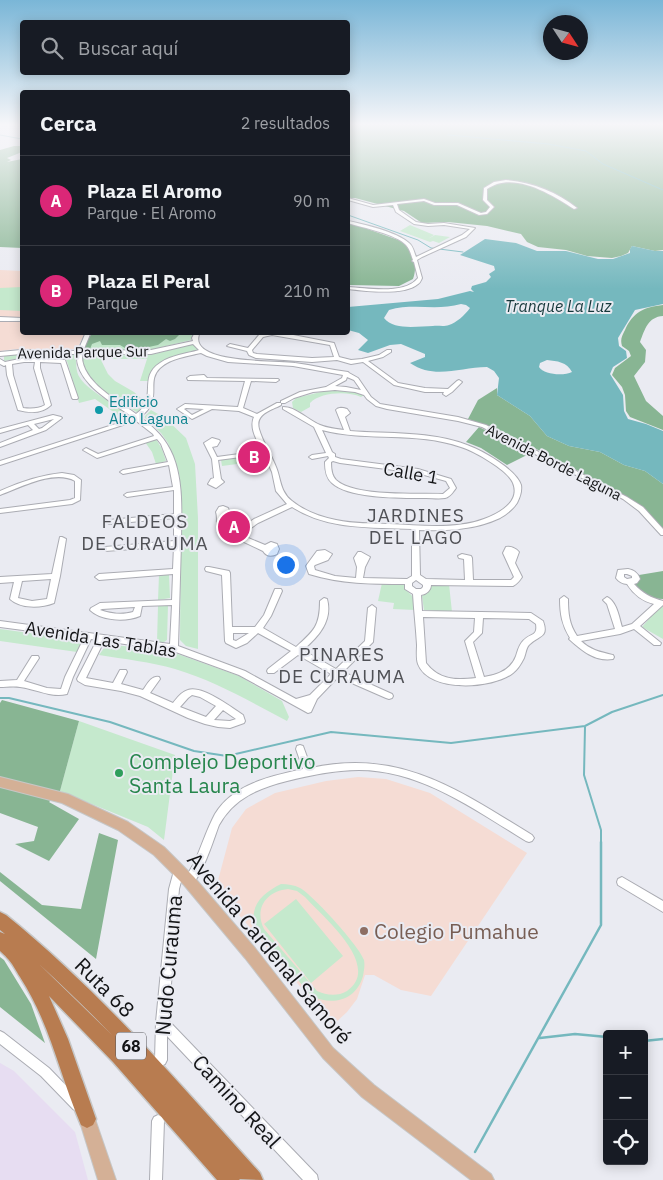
<!DOCTYPE html>
<html lang="es">
<head>
<meta charset="utf-8">
<style>
  body { margin:0; font-family:"IBM Plex Sans",sans-serif; background:#242831; color:#f1f3f6 }
  .controls { position:absolute; right:15px; bottom:15px; display:grid; overflow:hidden; border-radius:5px; box-shadow:0 2px 12px #0003 }
  .controls button { width:45px; height:45px; display:grid; place-items:center; padding:0; border:0; border-bottom:1px solid #363941; background:#171b24; color:#f1f3f6; font:25px sans-serif }
  .compass { position:absolute; left:543px; top:15px; width:45px; height:45px; border-radius:50%; background:#171b24; box-shadow:0 2px 12px #0003; rotate:126deg }
  .you { position:absolute; left:285px; top:564px; width:18px; height:18px; margin:-12px; border:4px solid #fff; border-radius:50%; background:#1a73e8; box-shadow:0 0 0 8px #1a73e833 }
  .badge { display:grid; place-items:center; width:32px; height:32px; border-radius:50%; background:#db2777; color:#fff; font-size:16px; font-weight:700 }
  .pin { position:absolute; translate:-50% -50%; border:2px solid #fff; box-shadow:0 1px 5px #0006 }
  .list { margin:0; padding:0; list-style:none }
  h2 { display:flex; justify-content:space-between; align-items:center; height:65px; margin:0; padding:0 20px; font-size:21px }
  h2 small { font-size:16px; font-weight:400; color:#9ea1a6 }
  .list li { display:grid; grid-template-columns:32px 1fr auto; gap:15px; align-items:center; box-sizing:border-box; height:90px; padding:0 20px; border-top:1px solid #363941 }
  .list b { display:block; font-size:19px; white-space:nowrap }
  .list p { margin:0; font-size:16px; white-space:nowrap; color:#9ea1a6 }
  .list em { font-size:16px; font-style:normal; color:#9ea1a6 }
  .icon { flex:none; width:28px; height:28px; fill:none; stroke:currentColor; stroke-width:2; stroke-linecap:round; stroke-linejoin:round }
  .map { position:relative; flex:none; width:663px; height:1180px; overflow:hidden }
  .search { position:absolute; background:#171b24; box-shadow:0 2px 12px #0003; left:20px; top:20px; width:330px; height:55px; display:flex; align-items:center; gap:12px; box-sizing:border-box; padding:0 18px; border-radius:5px; color:#9ea1a6; font-size:19px }
  .panel { position:absolute; background:#171b24; box-shadow:0 2px 12px #0003; left:20px; top:90px; width:330px; height:245px; border-radius:5px }
  .map>svg:first-child { display:block }
  .industrial { fill:#e7ddf2 }
  .education { fill:#f5dcd4 }
  .green { fill:#c5e9cd; fill-rule:evenodd }
  .forest { fill:#88b593 }
  .water { fill:#75b8be; fill-rule:evenodd }
  .lines { fill:none; stroke-linecap:round; stroke-linejoin:round }
  .stream-far2 { stroke:#75b8be; stroke-width:1 }
  .stream-far1 { stroke:#75b8be; stroke-width:2 }
  .stream { stroke:#75b8be; stroke-width:2.5 }
  .minor-casing { stroke:#abacb3; stroke-width:2 }
  .major-casing { stroke:#c6c7c7; stroke-width:2 }
  .highway-casing { stroke:#c6c7c7; stroke-width:3 }
  .minor { fill:#fff; fill-rule:evenodd }
  .major { fill:#d4b096; fill-rule:evenodd }
  .highway { fill:#b87c50; fill-rule:evenodd }
  .culture-dot { fill:#0f9aa8; stroke:#eaebf2; stroke-width:2 }
  .leisure-dot { fill:#2e9e5b; stroke:#eaebf2; stroke-width:2 }
  .education-dot { fill:#8d6e63; stroke:#eaebf2; stroke-width:2 }
  .labels { text-anchor:middle; dominant-baseline:central; stroke-width:4; stroke-linejoin:round; paint-order:stroke }
  .far-street-label { font-size:15px; fill:#131416; stroke:#eaebf2 }
  .far-culture-label { font-size:15px; fill:#0d838f; stroke:#eaebf2; text-anchor:start }
  .far-water-label { font-size:16px; font-style:italic; fill:#16383b; stroke:#eaebf2 }
  .shield { fill:#eaebf2; stroke:#545458; stroke-width:1 }
  .shield-label { font-size:16px; font-weight:bold; fill:#131416 }
  .street-label { font-size:18px; fill:#131416; stroke:#eaebf2 }
  .neighbourhood-label { font-size:19px; letter-spacing:1px; fill:#505156; stroke:#eaebf2 }
  .near-leisure-label { font-size:21px; fill:#27864d; stroke:#eaebf2; text-anchor:start }
  .near-education-label { font-size:21px; fill:#785e54; stroke:#eaebf2; text-anchor:start }
  .near-street-label { font-size:21px; fill:#131416; stroke:#eaebf2 }
</style>
</head>
<body>
<div class="map">
<svg width="663" height="1180" viewBox="0 0 663 1180">
  <rect width="100%" height="100%" fill="#eaebf2"/>
  <path class="industrial" d="M0 1063 14 1071 75 1132 88 1180H0Z"/>
  <path class="education" d="M0 270 22 271V332L85 333 77 349H16L0 351Z
    M358 777 386 779 430 793 527 853 431 996 401 990 374 975H365L357 999 347 1012 333 1025 216 888 232 828 246 809 275 793 326 781Z"/>
  <path class="green" d="M410 225 434 235 428 239 435 235 450 237 439 243 433 241 430 242 400 231Z
    M22 287V311L0 310V288Z
    M190 332 193 335 191 340 150 350 89 351 84 348 92 333Z
    M193 344 198 350 164 361 149 381H140L147 359H110L112 355 154 354Z
    M30 354 75 355C77 362 75 371 80 378 90 393 117 404 132 417L125 420 95 399 79 403 67 361 64 359 21 358 4 361V356L6 355Z
    M87 354 107 355 105 360 102 362 108 374 115 381 134 392 146 402 145 406 138 413C122 402 75 380 84 355Z
    M329 390 359 392 364 395 361 397C347 391 321 392 310 403V407L301 412 293 408 292 402 296 398Z
    M151 410 165 418 186 438 195 464 198 518V649L186 646 180 640 181 514 179 473 168 443 161 433 144 417Z
    M156 439 162 449 166 461 156 464 152 452 145 442Z
    M265 454 267 460 222 466 221 460Z
    M169 574 170 598 158 600 159 575Z
    M382 583H404L405 589C413 596 416 599 415 610L393 609 394 603 378 601Z
    M433 583 449 584 452 612 424 610 422 596 429 591Z
    M168 605 167 640 164 642H157L158 606Z
    M660 606H663V639L642 627Z
    M0 629 81 640 83 641 77 652 0 641Z
    M107 644 172 652 239 676 282 701 289 717 287 721C251 702 215 681 175 669 151 662 124 659 99 655Z
    M79 721 175 755 164 840 148 827 60 791Z
    M281 884C288 884 294 885 300 888 313 895 360 947 364 960 365 966 364 970 363 976 356 1001 332 1006 311 996L255 927C249 905 263 893 281 884ZM288 889 297 891 305 897C322 916 383 966 347 991 337 997 326 995 317 991L264 929C254 909 266 891 288 889Z
    M296 899 343 956 311 983 264 924Z"/>
  <path class="forest" d="M348 124H663V250L655 251 632 246 628 253 621 256 612 258 587 256 566 250 538 247 527 242 521 234 487 226 448 222 422 223 404 211 355 198H348Z
    M14 146H22V152L7 158 11 160 7 162 22 159V248L0 247V150Z
    M348 222 404 242C413 254 418 265 413 279L399 286 348 285Z
    M663 305V316C648 317 645 329 640 342L646 350 645 362 634 376 646 401 663 416V430L630 417 626 411 625 395 622 387 612 375 615 368 631 356 629 351 622 346C620 339 622 336 625 330 633 312 644 307 663 305Z
    M170 332 179 335 175 339 170 341 166 339 158 345 130 351 120 345H102L100 341 92 344 90 349 84 347 92 333Z
    M497 388V395L530 416 547 436 569 446 600 452 624 465 645 471 663 484V528L639 505 611 488 502 431 468 419 478 400Z
    M479 427 531 453 507 465 481 448 466 442Z
    M663 571V599C652 599 639 594 635 584L639 579V575Z
    M2 700 79 721 60 791 49 802 79 819 49 861 15 844 34 841 38 827 0 813V703Z
    M99 833 118 840 96 959 0 881V872L42 905 81 909Z
    M0 957 4 960 31 1004 45 1043 0 1007Z"/>
  <path class="water" d="M485 239 516 243 537 251H566L598 259H613L630 253V249L632 246 655 251H663V304L635 310 618 338 619 346 626 351 627 358 613 367 610 374 623 395 624 411 628 419 646 424 663 431V484L645 471 624 465 600 452 569 446 547 436 530 416 497 395 499 378 494 371 487 367C460 367 435 380 410 363L425 357V354L401 344 390 345 368 353 358 350 368 340 359 333 348 330V307L438 299 470 291 474 292 471 289 472 286 486 282 491 277 489 274 495 270 494 266 460 255ZM461 304 466 305 470 308C465 315 456 323 449 325 443 327 438 325 433 326 419 326 394 331 384 318L389 310C413 303 437 311 461 304ZM547 360C557 361 567 362 572 372 564 376 544 375 539 367L540 363Z"/>
  <g class="lines">
    <path class="stream-far2" d="M0 135 22 139
      M448 135 548 144 586 151 603 164 663 190
      M348 215 418 240 431 248 463 252"/>
    <path class="stream-far1" d="M0 698H9L110 722 194 751 227 756 331 732 451 743 585 726 612 712 663 695
      M585 727 584 775 601 830V844"/>
    <path class="stream" d="M540 1038 575 1034 607 1037
      M644 1041 663 1039
      M475 1152 601 925V842"/>
    <defs>
      <path id="minor" d="M506 180C532 182 557 192 577 208L574 209C554 196 522 176 497 184 494 185 490 187 487 189V200L494 207 487 214 479 215 457 205H434L424 201 397 204 399 210 416 222 428 224 444 223 475 228 466 237 422 257 417 260 422 278C421 280 420 283 418 284 405 296 364 291 348 289V287C367 288 405 295 418 278L414 262 412 261 413 260C411 255 410 249 406 245 396 234 363 228 348 223V221C363 224 397 232 409 243 413 246 414 252 416 257L462 235 470 229 444 225 428 226 414 224 396 212 393 205 373 207 348 200V198L373 205 424 199 435 203H458L481 213 486 212 490 207 483 200 484 188 494 182Z
        M0 317 22 318V321H0Z
        M86 332H91L83 351 151 350 193 341 192 338 195 332H200C184 365 278 360 295 363 312 365 330 370 348 372L349 373 358 378 371 397 380 404 458 417 486 425 627 497 643 507 663 529V535H661L639 511 623 499 482 427 458 421 387 409 376 406 367 399 364 395 355 392 335 390 313 392 294 398 285 403H281V405C270 411 255 414 259 429 263 443 271 454 276 467 281 479 280 492 292 501 304 511 321 517 336 520 354 524 372 523 389 524 420 525 454 530 484 519 498 514 521 502 513 483 508 470 474 451 461 447 416 431 367 442 322 430L332 452 335 454V457L341 459 418 469 451 479 456 488C453 492 450 497 445 498 439 499 432 498 426 498 403 498 349 499 332 483 326 478 325 470 325 462L329 458 328 456 312 459 309 457 312 455 326 453 314 427 283 409V407C296 407 308 420 320 425 327 428 336 429 344 430L336 410C338 407 344 408 347 409L350 413 345 417 350 431C388 434 431 431 467 445 481 450 516 469 521 485 522 491 520 497 517 503 513 509 507 514 500 518 475 530 446 531 419 530L420 575 426 579 465 580 464 559 459 558 458 556 462 554 471 556 472 558 473 580H511L514 577 503 553 506 547C510 546 516 548 519 552L515 563 522 577C520 580 517 584 513 586L431 585C431 590 427 594 421 595L422 611 531 613 543 621C549 638 539 635 530 644 526 647 526 653 524 658 521 664 518 669 513 673 493 689 429 693 418 664 416 658 417 650 417 645 416 628 414 611 413 594L405 589V584C372 584 341 584 309 574L306 566 317 551 325 550 332 554 328 560 315 565 314 566 315 570 335 576 356 578 357 567 354 558 358 552H361L370 557 365 567 363 578 407 579 412 576V529C370 527 328 530 292 507L258 523 241 535 265 545 271 542 277 544 279 549 277 554C271 557 266 556 263 551L223 532C213 524 219 522 216 512L219 507 223 506 228 508 230 513 228 517 224 518V525L235 532 254 519 287 504 276 491 272 472 264 454 218 460 221 479 224 482 216 488 208 484 211 479 214 478 212 459 204 443 212 438 219 440 220 441 217 446 212 447 217 457 262 451C257 440 249 428 254 417L239 411 212 409 192 419 177 409 185 404 238 407 245 381 188 380 187 378 190 376 204 375 207 378 278 379 279 380 276 382 251 381 243 408 257 414 277 403H281V401L300 392 326 387 342 378 343 375 293 366 228 362 207 356 201 353C188 356 171 358 160 368 145 382 164 400 140 417 155 428 166 439 173 456 184 484 181 514 181 543 180 578 179 612 178 646L245 671 296 699 310 695 331 674 298 655 274 673H268L267 671 268 669 291 651 258 633 247 643 236 648 226 643 225 641 222 575 206 571 205 569 206 567H209L229 571 230 573 232 627H255L264 615 275 589H281L282 591 271 616 263 628 296 647C314 631 320 626 320 601L324 598 327 599C333 621 318 637 303 650L336 669 365 641 368 608 372 605 376 608 373 642 343 672 392 694 393 696 392 698 389 699 386 698 338 677 317 699 311 712 308 713 239 675 173 651 104 641 86 678 113 683 120 670H126L127 672 121 684 143 690C147 685 151 675 159 677L160 679 150 693 173 703C177 698 181 692 188 690 202 685 231 707 243 715L245 721 244 723 230 728 218 727 205 724 188 718 140 696 121 691 85 685 78 681 77 679 97 640 91 639 73 677 67 694C51 698 36 689 20 687 14 686 6 687 0 687V681L17 680 32 656H38L39 658 24 681 47 688 61 689 65 677 84 638 0 627V621L170 644 172 605 142 606 140 616C126 622 101 621 90 610L91 608 100 603 172 600 173 574 99 580 95 577 99 574 173 569 174 546 105 551 101 549 105 547 174 541V518L109 524 106 522 109 520 174 514V490L127 497 124 495 127 493 173 487 169 465 123 474 120 472 123 470 168 462 161 444 157 439 97 458 83 450 86 448 98 454 154 436 153 434 135 420 129 423 0 465V461L125 421 132 417C112 402 74 382 77 354H21L0 356V352L21 350 78 351ZM193 344 199 350C186 354 171 355 160 363 137 378 159 398 136 414 117 400 80 381 82 354H151ZM347 377 354 380 361 390 346 387 335 386 346 380ZM186 408 204 409 192 415 184 409ZM333 461 340 463 417 473 446 481 450 488 443 494C419 493 354 497 336 480 332 476 331 469 331 462ZM416 580 423 585V587L421 589H416L412 586V583ZM135 607 133 612C123 615 110 614 100 610L102 609ZM423 617 475 618 474 632 465 641 476 678C456 680 440 681 426 663ZM483 618 529 619 536 624C538 637 530 633 523 641 519 645 518 650 516 656 511 670 498 675 484 677L473 642 482 633ZM233 633H249L236 641 233 640ZM192 695 200 697 216 706 206 717 180 707 188 698ZM223 710 236 719 230 721 214 720Z
        M268 332H278L334 343 339 357 351 360 362 359 379 355 387 350H391V352L383 357 368 361 398 383 425 388 448 389 457 381 459 380 462 382 452 392 446 396 443 394 444 392H425L394 385 363 362 351 364 337 360 312 362 256 358 249 355 247 351 227 346 230 344 248 348 259 335ZM272 335 330 345 334 357 312 358 257 354 253 353 252 350 263 337Z
        M24 358 65 360 78 398 77 399H73L72 398 61 363 40 362V368L51 405C42 414 29 413 18 410L7 375 6 365 4 366 0 364V359L5 362ZM24 362H35L34 368 45 405C38 409 31 409 23 408L13 375 12 364Z
        M53 415 61 417 62 418 46 430 0 447V443L33 430 28 425 0 433V429ZM54 419 42 428 39 429 34 424Z
        M62 473 74 475 81 480 80 500 72 504 0 513V509L70 500 75 498V481C54 469 20 488 0 495V491C20 482 41 475 62 473Z
        M60 537H62L66 539 60 576 54 603C41 608 21 609 10 599L14 582 0 583V577L52 574ZM51 579 47 599 32 601 18 598 22 581Z
        M628 569C634 570 638 573 640 579L637 583 634 584C642 593 651 598 663 601V605L640 626 661 643 660 645H654L634 629 620 634 581 641C590 650 600 652 613 655L614 657 613 659C595 662 581 650 569 639L570 638C562 625 560 614 560 599L564 596 568 599C568 613 569 624 577 636L615 629 607 604 603 600 607 597C617 602 619 617 622 627L632 624 654 604C642 601 634 595 627 584 623 584 618 581 616 578L618 570ZM624 574H627L632 576V578L627 579 624 577Z
        M300 745 303 746 311 768C401 748 460 791 532 835L534 838 532 841 529 842 526 841C475 810 421 770 359 770 335 770 311 775 287 781 259 788 234 798 219 825 214 838 201 881 189 886L185 884 184 881C187 874 192 868 195 861 202 845 207 829 215 814 233 784 271 776 303 769L296 749 297 746Z
        M179 865 183 867 184 870 179 889 168 1020 317 1175 318 1180H303L167 1036V1060L165 1064 161 1066 157 1064 155 1060 156 1022 169 889 175 867Z
        M622 877 663 901V912L618 885 617 882 618 879Z
        M0 1031 4 1033 49 1068 81 1101 83 1105 81 1109 77 1111 73 1109 41 1076 0 1044Z
        M158 1115 162 1117 164 1121 162 1180H150L152 1121 154 1117Z"/>
      <path id="major" d="M0 777 68 794 128 822 164 847 194 877 255 948 333 1048 374 1085 491 1174 494 1180H471L362 1097 323 1058 245 958 184 885 154 855 118 830 62 803 0 787Z
        M87 1111 93 1113 95 1119 116 1180H98L79 1119 81 1113Z"/>
      <path id="highway" d="M0 912 6 915C100 991 179 1083 260 1173L263 1180 239 1179 240 1180H217L113 1062 49 996 68 1039 96 1119 93 1125 87 1128 81 1125C59 1074 51 1025 20 977 12 964 12 962 0 951V932L5 934 0 930ZM39 964C64 987 88 1010 112 1035Z"/>
    </defs>
    <use href="#minor" class="minor-casing"/>
    <use href="#major" class="major-casing"/>
    <use href="#highway" class="highway-casing"/>
    <use href="#minor" class="minor"/>
    <use href="#major" class="major"/>
    <use href="#highway" class="highway"/>
  </g>
  <linearGradient id="sky" x2="0" y2="1"><stop stop-color="#7ab6d7"/><stop offset="0.43" stop-color="#f6f6f9"/><stop offset="1" stop-color="#f6f6f9" stop-opacity="0"/></linearGradient>
  <rect width="663" height="289" fill="url(#sky)"/>
  <circle class="culture-dot" cx="99" cy="410" r="5"/>
  <circle class="leisure-dot" cx="119" cy="773" r="5"/>
  <circle class="education-dot" cx="364" cy="931" r="5"/>
  <g class="labels">
    <g class="far-street-label">
      <text transform="translate(83 352) rotate(-1)">Avenida Parque Sur</text>
      <text transform="translate(554 462) rotate(27)">Avenida Borde Laguna</text>
    </g>
    <g class="far-culture-label">
      <text x="109" y="401">Edificio<tspan x="109" dy="17">Alto Laguna</tspan></text>
    </g>
    <g class="far-water-label">
      <text x="558" y="306">Tranque La Luz</text>
    </g>
    <rect class="shield" x="116" y="1032.5" width="30" height="27" rx="4"/>
    <g class="shield-label">
      <text x="131" y="1046">68</text>
    </g>
    <g class="street-label">
      <text transform="translate(411 473) rotate(10)">Calle 1</text>
      <text transform="translate(101 639) rotate(9)">Avenida Las Tablas</text>
    </g>
    <g class="neighbourhood-label">
      <text x="416" y="515">JARDINES<tspan x="416" dy="22">DEL LAGO</tspan></text>
      <text x="145" y="521">FALDEOS<tspan x="145" dy="22">DE CURAUMA</tspan></text>
      <text x="342" y="654">PINARES<tspan x="342" dy="22">DE CURAUMA</tspan></text>
    </g>
    <g class="near-leisure-label">
      <text x="129" y="761">Complejo Deportivo<tspan x="129" dy="24">Santa Laura</tspan></text>
    </g>
    <g class="near-education-label">
      <text x="374" y="931">Colegio Pumahue</text>
    </g>
    <g class="near-street-label">
      <text transform="translate(270 948) rotate(50)">Avenida Cardenal Samoré</text>
      <text transform="translate(168 965) rotate(-85)">Nudo Curauma</text>
      <text transform="translate(105 987) rotate(45)">Ruta 68</text>
      <text transform="translate(237 1101) rotate(47)">Camino Real</text>
    </g>
  </g>
</svg>
<div class="controls">
<button>+</button>
<button>−</button>
<button><svg class="icon" aria-label="locate" viewBox="0 0 24 24"><circle cx="12" cy="12" r="6"/><path d="M12 2v4M12 18v4M2 12h4M18 12h4"/></svg></button>
</div>
<svg class="compass" viewBox="-18 -18 36 36"><path d="M0-13l5 13h-10z" fill="#e53935"/><path d="M0 13l5-13h-10z" fill="#9ea1a6"/></svg>
<div class="you"></div>
<div class="pin badge" style="left:234px;top:527px">A</div>
<div class="pin badge" style="left:254px;top:457px">B</div>
<div class="search"><svg class="icon" aria-label="search" viewBox="0 0 24 24"><circle cx="10" cy="10" r="6"/><path d="M15 15l6 6"/></svg>Buscar aquí</div>
<section class="panel">
<h2>Cerca<small>2 resultados</small></h2>
<ul class="list">
<li><span class="badge">A</span><div><b>Plaza El Aromo</b><p>Parque · El Aromo</p></div><em>90 m</em></li>
<li><span class="badge">B</span><div><b>Plaza El Peral</b><p>Parque</p></div><em>210 m</em></li>
</ul>
</section>
</div>
</body>
</html>
